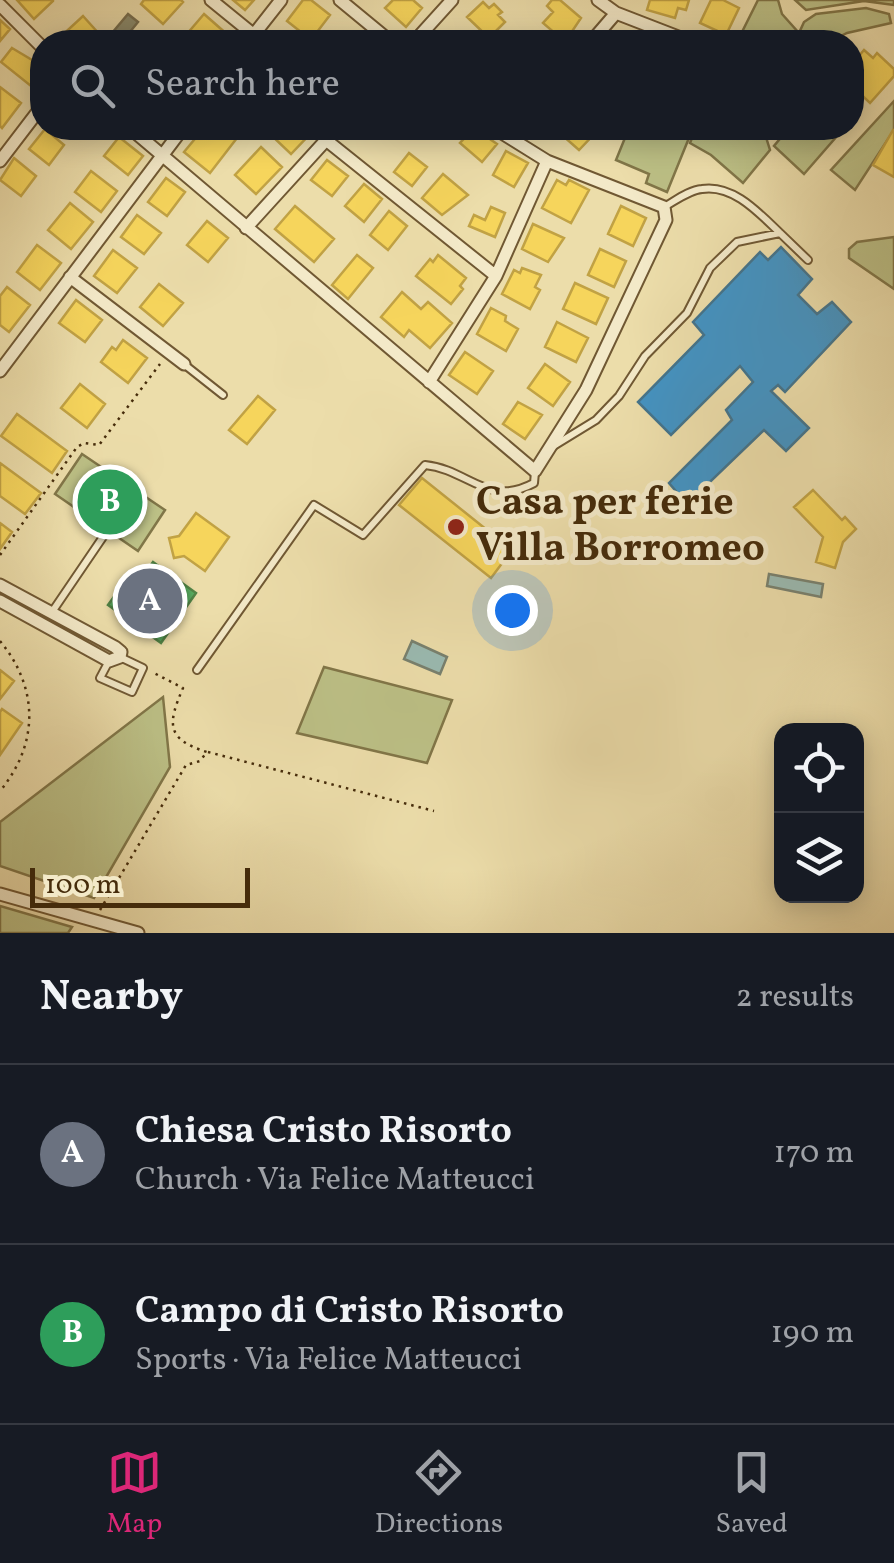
<!DOCTYPE html>
<html lang="en">
<head>
<meta charset="utf-8">
<style>
  body { margin:0; font-family:Vollkorn,serif; background:#20242c; color:#f1f3f6 }
  .controls { position:absolute; right:30px; bottom:30px; display:grid; overflow:hidden; border-radius:20px; box-shadow:0 5px 25px #0003 }
  .controls button { width:90px; height:90px; display:grid; place-items:center; padding:0; border:0; border-bottom:2px solid #363941; background:#171b24; color:#f1f3f6; font:50px sans-serif }
  .scale { position:absolute; left:30px; bottom:25px; width:220px; box-sizing:border-box; padding-left:10px; border:5px solid #462c0b; border-top:0; font-size:28px; line-height:35px; white-space:nowrap; color:#462c0b; -webkit-text-stroke:8px #f3e9c8; paint-order:stroke }
  .you { position:absolute; left:512px; top:610px; width:35px; height:35px; margin:-25px; border:8px solid #fff; border-radius:50%; background:#1a73e8; box-shadow:0 0 0 15px #1a73e833 }
  .badge { display:grid; place-items:center; width:65px; height:65px; border-radius:50%; background:#db2777; color:#fff; font-size:32px; font-weight:700 }
  .pin { position:absolute; translate:-50% -50%; border:5px solid #fff; box-shadow:0 2px 10px #0006 }
  .list { margin:0; padding:0; list-style:none }
  h2 { display:flex; justify-content:space-between; align-items:center; height:130px; margin:0; padding:0 40px; font-size:42px }
  h2 small { font-size:32px; font-weight:400; color:#9ea1a6 }
  .list li { display:grid; grid-template-columns:65px 1fr auto; gap:30px; align-items:center; box-sizing:border-box; height:180px; padding:0 40px; border-top:2px solid #363941 }
  .list b { display:block; font-size:38px; white-space:nowrap }
  .list p { margin:0; font-size:32px; white-space:nowrap; color:#9ea1a6 }
  .list em { font-size:32px; font-style:normal; color:#9ea1a6 }
  .icon { flex:none; width:55px; height:55px; fill:none; stroke:currentColor; stroke-width:2; stroke-linecap:round; stroke-linejoin:round }
  .map { position:relative; flex:none; width:894px; height:933px; overflow:hidden }
  .search { position:absolute; background:#171b24; box-shadow:0 5px 25px #0003; left:30px; right:30px; top:30px; height:110px; display:flex; align-items:center; gap:25px; box-sizing:border-box; padding:0 35px; border-radius:40px; color:#9ea1a6; font-size:38px }
  .sheet { height:490px; background:#171b24 }
  nav { display:flex; justify-content:space-around; align-items:center; box-sizing:border-box; height:140px; border-top:2px solid #363941; background:#171b24; font-size:28px; color:#9ea1a6 }
  nav a { display:grid; justify-items:center; gap:5px }
  nav .on { color:#db2777 }
  .map>svg:first-child { display:block }
  .green { fill:#bcc086; stroke:#817648; stroke-width:2.5 }
  .water { fill:#9abab1; stroke:#78816f; stroke-width:2.5 }
  .homes { fill:#f6d55c; stroke:#c1a244; stroke-width:2.5 }
  .schools { fill:#4393c3; stroke:#44748c; stroke-width:2.5 }
  .public { fill:#5aae61; stroke:#548747; stroke-width:2.5 }
  .industry { fill:#8c8c6e; stroke:#776f50; stroke-width:2.5 }
  .lines { fill:none; stroke-linecap:round; stroke-linejoin:round }
  .lane-casing { stroke:#705833; stroke-width:10 }
  .street-casing { stroke:#705833; stroke-width:15 }
  .path { stroke:#462c0b; stroke-width:2.5; stroke-dasharray:2.5 5; stroke-linecap:butt }
  .lane { stroke:#f3e9c8; stroke-width:6 }
  .street { stroke:#f3e9c8; stroke-width:11 }
  .poi-dot { fill:#8f2418; stroke:#f3e9c8; stroke-width:4 }
  .labels { text-anchor:middle; dominant-baseline:central; stroke-width:10; stroke-linejoin:round; paint-order:stroke }
  .poi-label { font-size:40px; font-weight:bold; fill:#462c0b; stroke:#f3e9c8; text-anchor:start }
</style>
</head>
<body>
<div class="map">
<svg width="894" height="933" viewBox="0 0 894 933">
  <rect width="100%" height="100%" fill="#ecddaa"/>
  <filter id="stains"><feTurbulence type="fractalNoise" baseFrequency=".002" numOctaves="4"/><feColorMatrix values="0 0 0 0 .2 0 0 0 0 .09 0 0 0 0 .02 0 0 0 .5 -.17"/></filter>
  <radialGradient id="worn" r=".72"><stop offset=".6" stop-color="#630" stop-opacity="0"/><stop offset="1" stop-color="#630" stop-opacity=".3"/></radialGradient>
  <path class="green" d="M758 0H778L782 14 799 33 804 22 816 14 866 8 889 14 891 23 847 33 829 42H737Z
    M795 0H894V5L864 1 806 10Z
    M894 101V130L855 190 831 170Z
    M629 128H693L667 192 646 183 649 174 616 160Z
    M696 128H772L765 134 770 150 743 183 711 155 690 143Z
    M789 128H844L804 174 774 146Z
    M894 237V289L849 258V249L857 242Z
    M82 454 165 510 138 551 55 494Z
    M324 667 452 700 427 763 297 733Z
    M163 697 170 767 94 898 0 866V822Z
    M0 906 72 927 68 933H0Z"/>
  <path class="water" d="M769 574 823 584 821 597 767 586Z
    M412 641 447 657 440 674 404 659Z"/>
  <path class="homes" d="M17 0H53V1L34 19Z
    M144 0H181L183 2 163 24 141 4Z
    M233 0H254L245 10Z
    M303 0H311L330 15 311 40 287 21Z
    M393 0H413L422 8 406 27 385 8Z
    M552 0H560L581 18 565 42 543 23 553 12 547 6Z
    M650 0H689L686 10 678 8 675 18 647 10Z
    M711 0H723L739 8 726 35 700 23Z
    M483 2 489 8 494 4 502 12 498 15 505 22 489 38 467 17Z
    M204 14 229 36 224 42H194L186 35Z
    M83 16 101 36 93 42H59L57 40Z
    M0 20 10 29 0 41Z
    M455 34 465 42H438L443 37 449 42Z
    M12 48 42 66V81L36 90 1 62Z
    M864 50 873 58 877 53 894 69V76L870 103 852 86V64Z
    M0 87 21 103 2 128 0 126Z
    M204 128H224L237 138 210 173 184 152Z
    M279 128H305L311 133 291 154 272 136Z
    M474 128 497 144 482 162 460 143Z
    M554 128H595L598 130 579 150Z
    M45 129 64 145 49 165 29 149Z
    M893 130H894V177L873 165Z
    M119 137 143 156 128 175 104 156Z
    M261 147 282 167 256 194 235 175Z
    M506 151 528 163 514 187 493 175Z
    M409 153 427 167 412 186 394 172Z
    M14 158 36 176 21 196 0 180Z
    M327 160 348 176 332 196 311 180Z
    M91 171 117 191 101 212 75 192Z
    M443 174 468 195 442 215 422 198Z
    M166 178 185 192 167 216 148 202Z
    M557 180 566 185 569 180 589 190 571 223 542 208Z
    M364 184 382 199 364 222 345 206Z
    M70 203 93 222 71 249 48 230Z
    M295 206 334 239 314 262 275 229Z
    M621 206 646 218 633 246 608 234Z
    M491 207 505 213 495 237 469 226 474 215 485 220Z
    M389 211 407 226 388 250 370 235Z
    M137 215 161 233 144 254 121 237Z
    M207 221 228 238 208 262 187 245Z
    M533 224 564 238 548 262 522 249Z
    M37 245 61 263 40 290 17 272Z
    M600 249 626 261 614 287 588 275Z
    M113 250 137 268 117 293 94 276Z
    M357 255 373 268 348 299 332 285Z
    M438 255 466 278 460 286 463 289 451 304 416 276 430 259 433 262Z
    M522 268 541 275 535 287 540 290 530 309 502 294 514 270 520 273Z
    M575 283 608 298 596 324 563 309Z
    M159 284 183 303 163 326 140 307Z
    M7 287 30 305 9 332 0 325V296Z
    M402 292 421 309 428 302 452 323 430 348 409 330 404 337 381 317Z
    M76 300 102 320 85 342 59 323Z
    M491 308 506 316 505 321 518 329 506 351 477 334Z
    M557 322 588 338 576 362 545 347Z
    M123 340 147 358 128 383 101 362 112 347 116 350Z
    M465 352 493 371 477 394 449 375Z
    M545 364 570 382 553 406 528 388Z
    M80 384 105 404 87 428 61 408Z
    M258 396 275 410 247 444 229 430Z
    M518 402 542 415 525 439 503 424Z
    M17 414 67 451 52 473 1 436Z
    M0 463 41 493 25 514 0 496Z
    M422 478 512 550 491 578 399 505Z
    M813 490 842 520 845 517 856 529 843 542 835 568 816 562 823 537 794 507Z
    M196 513 229 537 205 571 184 556 174 558 169 538 179 536Z
    M0 523 12 532 0 549Z
    M0 670 14 681 0 699Z
    M2 709 22 723 0 755V712Z"/>
  <path class="schools" d="M781 247 812 279 798 295 817 314 832 302 851 322 785 392 778 385 771 391 809 428 786 451 764 430 687 504 669 483 732 420 726 410 753 382 740 366 671 435 638 402 704 335 693 322 760 252 768 260Z"/>
  <path class="public" d="M153 562 196 593 161 643 108 605 129 576 138 583Z"/>
  <path class="industry" d="M128 14 138 22 129 33 133 36 124 42 112 33Z"/>
  <g class="lines">
    <defs>
      <path id="lane" d="M664 207C675 201 689 190 702 189 733 184 759 213 779 232
        M185 365 223 395
        M552 447 596 420 619 396 645 356 687 313 710 268 737 242 780 233 808 260
        M52 612 105 534
        M109 661 100 678 132 692 143 668 122 658
        M197 670 314 505 363 535 425 465C468 469 488 508 534 483L535 472"/>
      <path id="street" d="M211 0 254 35
        M340 0 391 42
        M598 0 616 13 691 42
        M0 5 42 47
        M248 42 281 0
        M414 42 452 0
        M591 42 616 13
        M130 128 535 471 586 390 666 220 664 207 547 161 494 128
        M326 140 496 276
        M0 161 42 106
        M246 228 337 128
        M70 277 184 364
        M0 371 183 128
        M429 382 496 276 547 161
        M0 585 115 647 121 652 120 657 109 661 0 601
        M0 894 138 933"/>
    </defs>
    <use href="#lane" class="lane-casing"/>
    <use href="#street" class="street-casing"/>
    <path class="path" d="M0 555 77 447 84 443 99 445 160 364
      M0 641C39 688 39 744 0 791
      M208 752 434 811
      M100 910 186 765 200 761 207 752C165 739 168 723 183 688L152 672"/>
    <use href="#lane" class="lane"/>
    <use href="#street" class="street"/>
  </g>
  <circle class="poi-dot" cx="456" cy="527" r="10"/>
  <g class="labels">
    <g class="poi-label">
      <text x="476" y="504">Casa per ferie<tspan x="476" dy="46">Villa Borromeo</tspan></text>
    </g>
  </g>
  <rect width="100%" height="100%" filter="url(#stains)"/>
  <rect width="100%" height="100%" fill="url(#worn)"/>
</svg>
<div class="controls">
<button><svg class="icon" aria-label="locate" viewBox="0 0 24 24"><circle cx="12" cy="12" r="6"/><path d="M12 2v4M12 18v4M2 12h4M18 12h4"/></svg></button>
<button><svg class="icon" aria-label="layers" viewBox="0 0 24 24"><path d="M12 4l9 5-9 5-9-5zM3 14l9 5 9-5"/></svg></button>
</div>
<div class="scale">100 m</div>
<div class="you"></div>
<div class="pin badge" style="left:150px;top:601px;background:#6b7280">A</div>
<div class="pin badge" style="left:110px;top:502px;background:#2e9e5b">B</div>
<div class="search"><svg class="icon" aria-label="search" viewBox="0 0 24 24"><circle cx="10" cy="10" r="6"/><path d="M15 15l6 6"/></svg>Search here</div>
</div>
<section class="sheet">
<h2>Nearby<small>2 results</small></h2>
<ul class="list">
<li><span class="badge" style="background:#6b7280">A</span><div><b>Chiesa Cristo Risorto</b><p>Church · Via Felice Matteucci</p></div><em>170 m</em></li>
<li><span class="badge" style="background:#2e9e5b">B</span><div><b>Campo di Cristo Risorto</b><p>Sports · Via Felice Matteucci</p></div><em>190 m</em></li>
</ul>
</section>
<nav>
<a class="on"><svg class="icon" aria-label="map" viewBox="0 0 24 24"><path d="M3 6l6-2 6 2 6-2v14l-6 2-6-2-6 2zM9 4v14M15 6v14"/></svg>Map</a>
<a><svg class="icon" aria-label="directions" viewBox="0 0 24 24"><path d="M12 3l9 9-9 9-9-9zM9 14v-3h6M13 9l2 2-2 2"/></svg>Directions</a>
<a><svg class="icon" aria-label="saved" viewBox="0 0 24 24"><path d="M7 4h10v16l-5-4-5 4z"/></svg>Saved</a>
</nav>
</body>
</html>
